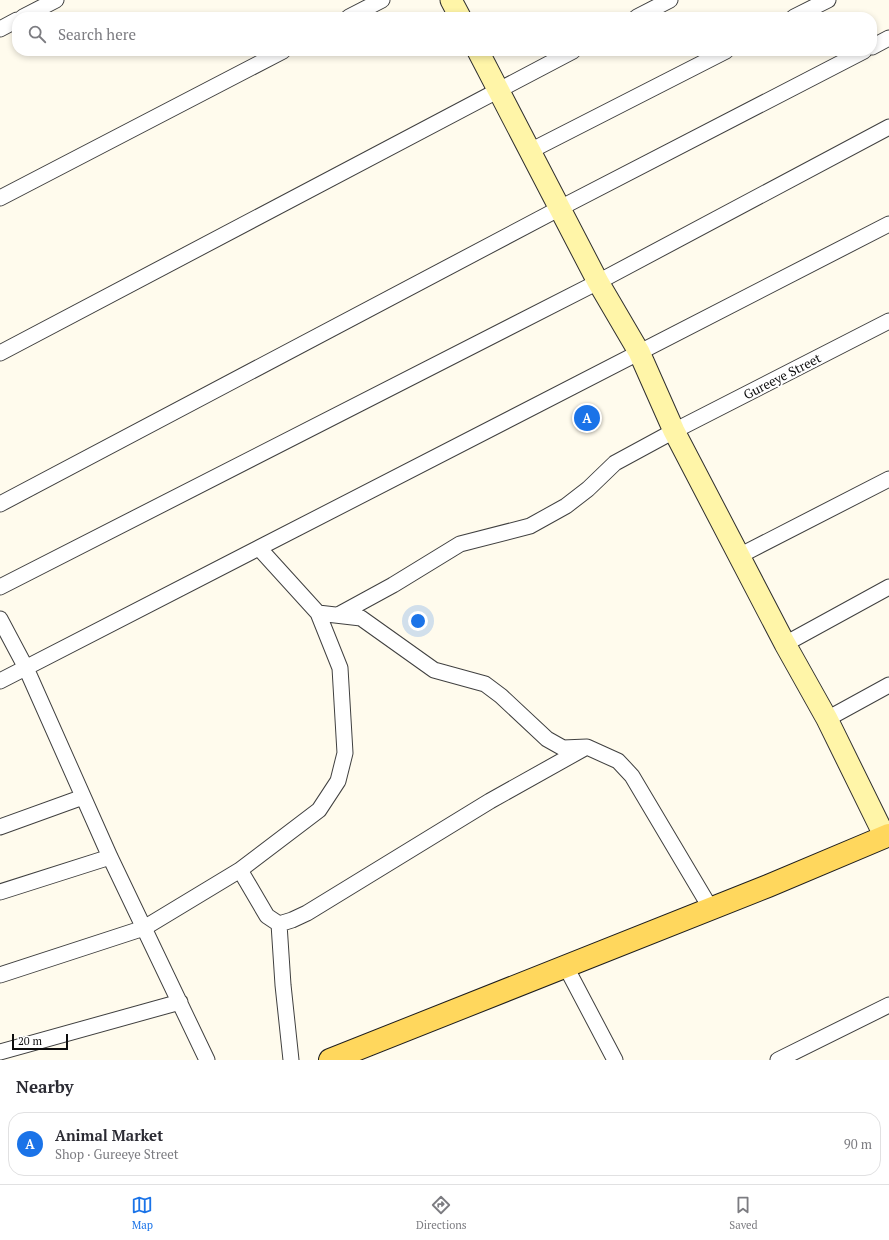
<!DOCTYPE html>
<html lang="en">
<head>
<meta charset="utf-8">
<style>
  body { margin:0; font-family:"PT Serif",serif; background:#f2f2f3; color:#2b2b33 }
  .scale { position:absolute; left:12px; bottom:10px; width:56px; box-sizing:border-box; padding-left:4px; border:2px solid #0d0d0d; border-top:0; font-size:11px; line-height:14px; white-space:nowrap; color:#0d0d0d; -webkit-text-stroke:3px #fff; paint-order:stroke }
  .you { position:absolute; left:418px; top:621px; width:14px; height:14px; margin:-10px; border:3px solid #fff; border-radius:50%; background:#1a73e8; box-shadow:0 0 0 6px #1a73e833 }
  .badge { display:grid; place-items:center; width:26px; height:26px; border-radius:50%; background:#1a73e8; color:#fff; font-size:13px; font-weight:700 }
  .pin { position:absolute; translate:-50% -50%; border:2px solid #fff; box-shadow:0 1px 4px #0006 }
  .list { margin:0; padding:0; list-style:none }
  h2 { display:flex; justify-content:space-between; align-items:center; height:52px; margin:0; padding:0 16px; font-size:17px }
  h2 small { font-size:13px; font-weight:400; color:#7c7c81 }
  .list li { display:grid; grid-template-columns:26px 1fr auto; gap:12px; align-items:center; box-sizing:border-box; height:64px; margin:0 8px 8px; padding:0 8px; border:1px solid #e1e1e2; border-radius:16px }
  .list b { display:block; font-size:15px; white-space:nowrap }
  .list p { margin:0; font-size:13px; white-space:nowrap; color:#7c7c81 }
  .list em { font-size:13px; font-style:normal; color:#7c7c81 }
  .icon { flex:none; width:22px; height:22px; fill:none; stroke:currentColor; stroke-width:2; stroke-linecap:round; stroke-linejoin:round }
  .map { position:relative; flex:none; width:889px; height:1060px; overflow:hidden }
  .search { position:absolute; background:#fff; box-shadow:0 2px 6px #0003; left:12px; right:12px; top:12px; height:44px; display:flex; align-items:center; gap:10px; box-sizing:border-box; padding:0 14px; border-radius:16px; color:#7c7c81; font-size:15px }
  .sheet { height:124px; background:#fff }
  nav { display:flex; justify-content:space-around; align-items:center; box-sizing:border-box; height:56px; border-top:1px solid #e1e1e2; background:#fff; font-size:11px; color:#7c7c81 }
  nav a { display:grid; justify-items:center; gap:2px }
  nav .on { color:#1a73e8 }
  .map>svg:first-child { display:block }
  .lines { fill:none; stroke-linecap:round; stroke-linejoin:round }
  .street-casing { stroke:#404040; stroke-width:17 }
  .secondary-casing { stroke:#2f2f2f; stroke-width:23 }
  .primary-casing { stroke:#1e1e1e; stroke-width:24 }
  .street { stroke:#fff; stroke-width:15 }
  .secondary { stroke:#fff5a8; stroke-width:21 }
  .primary { stroke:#ffd75d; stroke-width:22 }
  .labels { text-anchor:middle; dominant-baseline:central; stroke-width:4; stroke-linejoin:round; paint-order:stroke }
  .street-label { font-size:13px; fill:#0d0d0d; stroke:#fff }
</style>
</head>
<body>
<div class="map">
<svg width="889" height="1060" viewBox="0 0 889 1060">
  <rect width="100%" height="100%" fill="#fffbed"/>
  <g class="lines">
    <defs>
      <path id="street" d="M23 17 56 0
        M349 17 382 0
        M637 17 670 0
        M794 17 828 0
        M0 29 17 20
        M872 47 889 38
        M530 151 726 51
        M0 198 283 51
        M0 353 573 51
        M0 504 564 206 864 51
        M259 548 318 613 361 618 434 670 485 684 501 696 547 739 563 748 587 747 618 761 632 776 711 909
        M739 556 889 479
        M0 587 598 282 889 127
        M338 615 393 585 460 544 530 526 566 506 588 489 615 463 674 431 889 321
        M0 619 26 668 110 857 207 1060
        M785 644 889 587
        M0 681 889 224
        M827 719 889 685
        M0 827 83 797
        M240 870 267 916 279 924 292 920 307 913 490 801 583 749
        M0 892 110 857
        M279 924 283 985 291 1060
        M566 967 615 1060
        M0 975 144 928 240 870 319 810 338 781 345 753 340 668 318 613
        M0 1052 180 1002
        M778 1060 889 1005"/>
      <path id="secondary" d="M451 0 460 17
        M478 51 598 282 639 352 674 431 785 644 827 719 885 837"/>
      <path id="primary" d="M330 1060 768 886 889 835"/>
    </defs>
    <use href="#street" class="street-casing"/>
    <use href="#secondary" class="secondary-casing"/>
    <use href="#primary" class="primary-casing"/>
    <use href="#street" class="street"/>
    <use href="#secondary" class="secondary"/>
    <use href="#primary" class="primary"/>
  </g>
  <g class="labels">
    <g class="street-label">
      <text transform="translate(782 376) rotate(-27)">Gureeye Street</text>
    </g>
  </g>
</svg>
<div class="scale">20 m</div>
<div class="you"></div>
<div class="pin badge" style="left:587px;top:418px">A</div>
<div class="search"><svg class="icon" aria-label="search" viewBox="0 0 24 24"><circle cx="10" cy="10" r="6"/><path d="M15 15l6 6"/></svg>Search here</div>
</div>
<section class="sheet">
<h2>Nearby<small></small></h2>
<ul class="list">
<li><span class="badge">A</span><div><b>Animal Market</b><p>Shop · Gureeye Street</p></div><em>90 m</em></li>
</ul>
</section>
<nav>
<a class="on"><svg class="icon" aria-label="map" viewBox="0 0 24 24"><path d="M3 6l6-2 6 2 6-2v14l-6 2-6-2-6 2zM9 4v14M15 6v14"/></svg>Map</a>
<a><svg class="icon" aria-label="directions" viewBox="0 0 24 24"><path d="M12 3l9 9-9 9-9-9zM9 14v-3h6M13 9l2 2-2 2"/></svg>Directions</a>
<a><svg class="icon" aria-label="saved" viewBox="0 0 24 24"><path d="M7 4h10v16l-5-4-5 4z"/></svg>Saved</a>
</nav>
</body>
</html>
